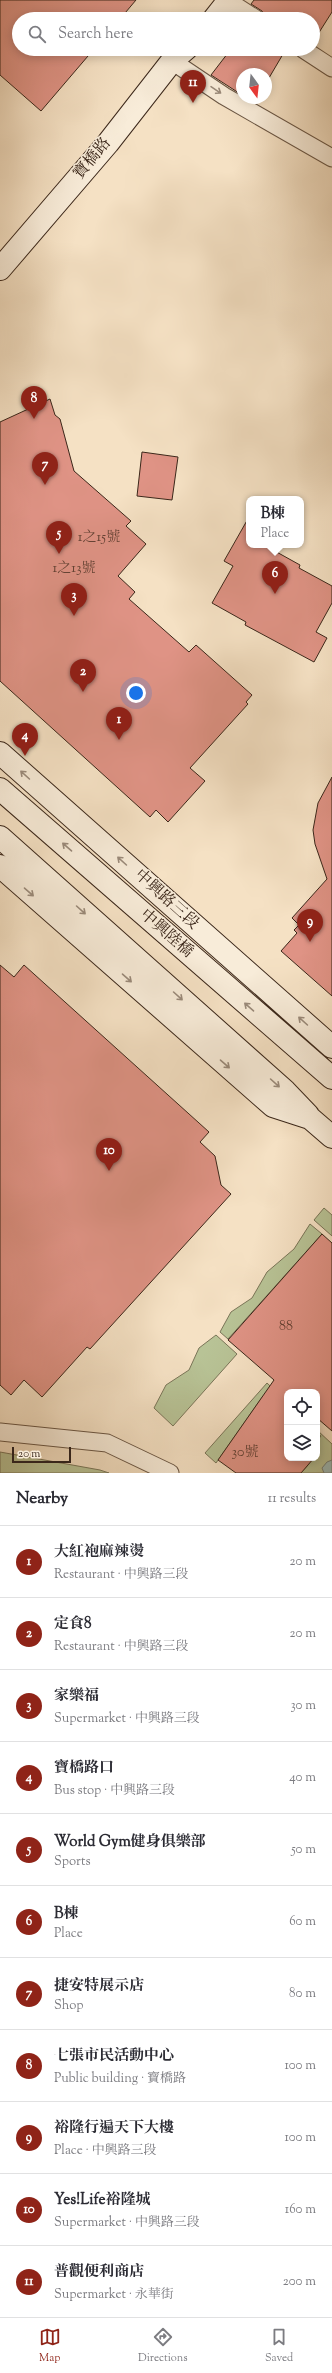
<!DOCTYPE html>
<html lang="en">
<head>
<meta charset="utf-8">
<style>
  body { margin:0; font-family:"Sorts Mill Goudy","Noto Serif TC",serif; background:#f7f7f7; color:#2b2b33 }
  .controls { position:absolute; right:12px; bottom:12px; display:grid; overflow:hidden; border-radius:8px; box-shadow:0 2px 10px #0003 }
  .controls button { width:36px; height:36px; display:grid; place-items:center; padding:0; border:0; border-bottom:1px solid #e1e1e2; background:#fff; color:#2b2b33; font:20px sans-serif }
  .compass { position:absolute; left:236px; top:68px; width:36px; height:36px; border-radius:50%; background:#fff; box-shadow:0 2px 10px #0003; rotate:165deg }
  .scale { position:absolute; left:12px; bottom:10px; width:59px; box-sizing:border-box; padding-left:4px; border:2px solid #3b271a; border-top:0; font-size:11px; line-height:14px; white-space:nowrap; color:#3b271a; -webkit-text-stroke:3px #f8ecd9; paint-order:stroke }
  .you { position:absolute; left:136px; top:693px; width:14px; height:14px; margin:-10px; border:3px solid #fff; border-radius:50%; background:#1a73e8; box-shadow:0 0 0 6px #1a73e833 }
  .badge { display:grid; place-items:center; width:26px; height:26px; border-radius:50%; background:#8f2418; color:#fff; font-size:13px; font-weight:700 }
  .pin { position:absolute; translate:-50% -33px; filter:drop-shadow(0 1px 2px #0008) }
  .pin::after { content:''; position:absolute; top:21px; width:14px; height:12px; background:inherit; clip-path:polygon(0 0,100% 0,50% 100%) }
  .popup { position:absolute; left:246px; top:496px; width:58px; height:52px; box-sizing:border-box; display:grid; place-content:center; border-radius:8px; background:#fff; filter:drop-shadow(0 1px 3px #0005); font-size:13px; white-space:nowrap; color:#7c7c81 }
  .popup b { font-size:15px; color:#2b2b33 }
  .popup::after { content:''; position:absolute; left:50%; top:100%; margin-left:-8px; border:8px solid transparent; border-top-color:#fff }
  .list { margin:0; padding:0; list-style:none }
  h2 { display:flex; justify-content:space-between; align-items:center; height:52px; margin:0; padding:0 16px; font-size:17px }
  h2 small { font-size:13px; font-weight:400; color:#7c7c81 }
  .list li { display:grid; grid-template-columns:26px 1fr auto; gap:12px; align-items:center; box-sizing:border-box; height:72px; padding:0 16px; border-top:1px solid #e1e1e2 }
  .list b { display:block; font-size:15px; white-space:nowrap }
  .list p { margin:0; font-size:13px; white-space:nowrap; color:#7c7c81 }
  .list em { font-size:13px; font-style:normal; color:#7c7c81 }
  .icon { flex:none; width:22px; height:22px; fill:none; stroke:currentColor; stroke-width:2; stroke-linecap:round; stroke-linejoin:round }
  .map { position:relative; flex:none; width:332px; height:1473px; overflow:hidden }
  .search { position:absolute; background:#fff; box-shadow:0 2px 10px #0003; left:12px; right:12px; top:12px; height:44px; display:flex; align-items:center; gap:10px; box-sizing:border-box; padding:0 14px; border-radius:22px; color:#7c7c81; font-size:15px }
  .sheet { height:844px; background:#fff }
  nav { display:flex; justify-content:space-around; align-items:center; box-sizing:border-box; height:56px; border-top:1px solid #e1e1e2; background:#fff; font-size:11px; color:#7c7c81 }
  nav a { display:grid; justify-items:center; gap:2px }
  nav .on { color:#8f2418 }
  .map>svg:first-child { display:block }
  .green { fill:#b8c396; stroke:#7a7558 }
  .water { fill:#9dbcba; stroke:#76807a }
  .building { fill:#df9385; stroke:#3b271a }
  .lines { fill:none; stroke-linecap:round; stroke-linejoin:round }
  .street-casing { stroke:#6a5644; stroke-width:19 }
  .secondary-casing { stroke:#3b271a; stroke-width:24 }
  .street { stroke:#f8ecd9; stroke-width:17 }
  .secondary { stroke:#f8ecd9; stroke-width:22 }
  .oneway { stroke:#9a8a7a }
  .labels { text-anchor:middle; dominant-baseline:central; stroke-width:3; stroke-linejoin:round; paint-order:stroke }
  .number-label { font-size:14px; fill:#644235 }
  .street-label { font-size:16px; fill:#3b271a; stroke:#f8ecd9 }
</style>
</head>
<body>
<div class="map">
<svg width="332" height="1473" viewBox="0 0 332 1473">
  <rect width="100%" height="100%" fill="#f5e1c4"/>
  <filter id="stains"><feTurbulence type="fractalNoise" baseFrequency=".005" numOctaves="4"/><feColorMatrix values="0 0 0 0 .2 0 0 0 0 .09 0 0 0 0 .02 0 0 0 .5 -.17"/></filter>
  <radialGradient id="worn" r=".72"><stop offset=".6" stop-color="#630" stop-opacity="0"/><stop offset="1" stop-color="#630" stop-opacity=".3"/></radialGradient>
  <path class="green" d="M324 1208 332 1215V1236L314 1220Z
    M310 1224 322 1234 228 1339 220 1332 231 1312 252 1298 267 1272 294 1249Z
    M216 1335 237 1354 173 1426 154 1408 166 1385 189 1370 199 1348Z
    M267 1383 287 1402 263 1396 216 1463 205 1453Z
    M317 1430 332 1444V1473H301L309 1464V1458H317V1441L321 1436 317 1433Z
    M0 1452 100 1470 109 1473H0Z"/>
  <path class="water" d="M332 1460V1473H324L322 1468 327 1462Z"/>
  <path class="building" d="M0 0H136L120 19H19V49H94L41 111 0 75Z
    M254 0H332V12L313 42V19H266L262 11 251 4Z
    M231 49H286L266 83V74H242V95L211 75Z
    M50 399 55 415 60 419 74 471 131 521 126 526 146 544 118 576 135 592 129 599 189 652 196 645 252 695 246 702 248 704 190 768 205 781 168 822 156 810 150 817 0 681V422Z
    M142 452 178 457 172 500 137 496Z
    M249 517V545H264L300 565 299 568 332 586V603L316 632 327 638 314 662 245 625 246 622 212 603 233 566 224 561Z
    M332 777V996L281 951 297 933 294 930 299 925 292 918 327 879 315 844 313 830 318 803Z
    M0 965 14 977 24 965 209 1132 200 1142 215 1156 221 1185 231 1194 90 1349 87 1347 42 1397 24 1380 11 1395 0 1385Z
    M322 1234 332 1243V1431L317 1418V1392H287V1458H314L301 1473H236L218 1460 274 1380 228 1340Z"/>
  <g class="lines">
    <defs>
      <path id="street" d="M228 1 256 19
        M303 49 332 68
        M172 61 224 96 332 158
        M0 1432 107 1443 170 1473"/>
      <path id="secondary" d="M214 19 229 0
        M0 269 108 143 172 61 186 49
        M0 753 332 1047
        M0 789 332 1078
        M0 837 285 1091 308 1115
        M0 866 273 1106 310 1118 332 1137"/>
    </defs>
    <use href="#street" class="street-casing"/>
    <use href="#secondary" class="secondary-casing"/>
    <use href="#street" class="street"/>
    <use href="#secondary" class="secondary"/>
  </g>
  <defs><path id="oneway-shaft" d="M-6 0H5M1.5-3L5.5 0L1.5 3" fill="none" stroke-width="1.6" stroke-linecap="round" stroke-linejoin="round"/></defs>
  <g class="oneway">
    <use href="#oneway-shaft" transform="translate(216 90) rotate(34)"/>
    <use href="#oneway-shaft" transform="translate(25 775) rotate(-138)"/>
    <use href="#oneway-shaft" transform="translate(67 847) rotate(-139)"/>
    <use href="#oneway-shaft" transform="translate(122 861) rotate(-138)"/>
    <use href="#oneway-shaft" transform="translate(29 892) rotate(41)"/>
    <use href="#oneway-shaft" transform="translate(81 910) rotate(42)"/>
    <use href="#oneway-shaft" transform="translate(127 978) rotate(41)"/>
    <use href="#oneway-shaft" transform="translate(178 996) rotate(42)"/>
    <use href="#oneway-shaft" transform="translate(249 1007) rotate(-139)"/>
    <use href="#oneway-shaft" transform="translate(303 1021) rotate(-138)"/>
    <use href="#oneway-shaft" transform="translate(225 1064) rotate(41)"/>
    <use href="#oneway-shaft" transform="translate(275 1083) rotate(42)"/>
  </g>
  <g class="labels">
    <g class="number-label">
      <text x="99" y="538">1之15號</text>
      <text x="74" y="569">1之13號</text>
      <text x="286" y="1327">88</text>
      <text x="245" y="1453">30號</text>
    </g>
    <g class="street-label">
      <text transform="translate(93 159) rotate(-50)">寶橋路</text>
      <text transform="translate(166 900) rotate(42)">中興路三段</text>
      <text transform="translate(166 934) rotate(41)">中興陸橋</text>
    </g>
  </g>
  <rect width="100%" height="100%" filter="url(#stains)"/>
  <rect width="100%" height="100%" fill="url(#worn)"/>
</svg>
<div class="controls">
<button><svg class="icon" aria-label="locate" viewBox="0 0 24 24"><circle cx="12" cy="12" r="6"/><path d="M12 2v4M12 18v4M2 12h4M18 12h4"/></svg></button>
<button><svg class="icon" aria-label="layers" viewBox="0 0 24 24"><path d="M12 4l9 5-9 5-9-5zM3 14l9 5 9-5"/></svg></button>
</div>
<svg class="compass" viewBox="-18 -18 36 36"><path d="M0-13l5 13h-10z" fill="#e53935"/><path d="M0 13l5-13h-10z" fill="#7c7c81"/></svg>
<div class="scale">20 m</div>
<div class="you"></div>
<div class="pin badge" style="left:119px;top:740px">1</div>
<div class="pin badge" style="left:83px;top:692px">2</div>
<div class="pin badge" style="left:74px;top:616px">3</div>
<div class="pin badge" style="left:25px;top:756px">4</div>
<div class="pin badge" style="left:59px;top:554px">5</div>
<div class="pin badge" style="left:275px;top:594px">6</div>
<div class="popup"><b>B棟</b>Place</div>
<div class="pin badge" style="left:45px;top:485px">7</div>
<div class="pin badge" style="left:34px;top:419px">8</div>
<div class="pin badge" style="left:310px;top:942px">9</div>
<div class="pin badge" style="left:109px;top:1171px">10</div>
<div class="pin badge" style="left:193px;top:103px">11</div>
<div class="search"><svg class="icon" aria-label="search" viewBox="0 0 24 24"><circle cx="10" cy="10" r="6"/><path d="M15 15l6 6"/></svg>Search here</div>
</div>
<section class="sheet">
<h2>Nearby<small>11 results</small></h2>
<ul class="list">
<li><span class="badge">1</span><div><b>大紅袍麻辣燙</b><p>Restaurant · 中興路三段</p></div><em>20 m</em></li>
<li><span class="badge">2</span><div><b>定食8</b><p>Restaurant · 中興路三段</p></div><em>20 m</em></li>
<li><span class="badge">3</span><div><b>家樂福</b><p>Supermarket · 中興路三段</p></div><em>30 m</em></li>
<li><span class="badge">4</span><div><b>寶橋路口</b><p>Bus stop · 中興路三段</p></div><em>40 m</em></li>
<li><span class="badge">5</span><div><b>World Gym健身俱樂部</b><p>Sports</p></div><em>50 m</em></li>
<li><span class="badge">6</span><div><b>B棟</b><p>Place</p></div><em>60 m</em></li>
<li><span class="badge">7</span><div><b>捷安特展示店</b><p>Shop</p></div><em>80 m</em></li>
<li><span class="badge">8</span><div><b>七張市民活動中心</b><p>Public building · 寶橋路</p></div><em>100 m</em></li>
<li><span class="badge">9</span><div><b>裕隆行遍天下大樓</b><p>Place · 中興路三段</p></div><em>100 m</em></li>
<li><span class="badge">10</span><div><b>Yes!Life裕隆城</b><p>Supermarket · 中興路三段</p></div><em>160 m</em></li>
<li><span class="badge">11</span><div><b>普觀便利商店</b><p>Supermarket · 永華街</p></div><em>200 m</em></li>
</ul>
</section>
<nav>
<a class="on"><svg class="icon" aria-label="map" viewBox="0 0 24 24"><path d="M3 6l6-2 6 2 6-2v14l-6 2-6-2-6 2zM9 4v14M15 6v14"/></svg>Map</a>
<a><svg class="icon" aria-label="directions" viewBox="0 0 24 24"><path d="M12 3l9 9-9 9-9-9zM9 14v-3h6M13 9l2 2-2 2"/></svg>Directions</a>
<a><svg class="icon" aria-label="saved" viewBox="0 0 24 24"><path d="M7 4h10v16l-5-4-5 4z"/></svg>Saved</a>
</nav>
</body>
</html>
